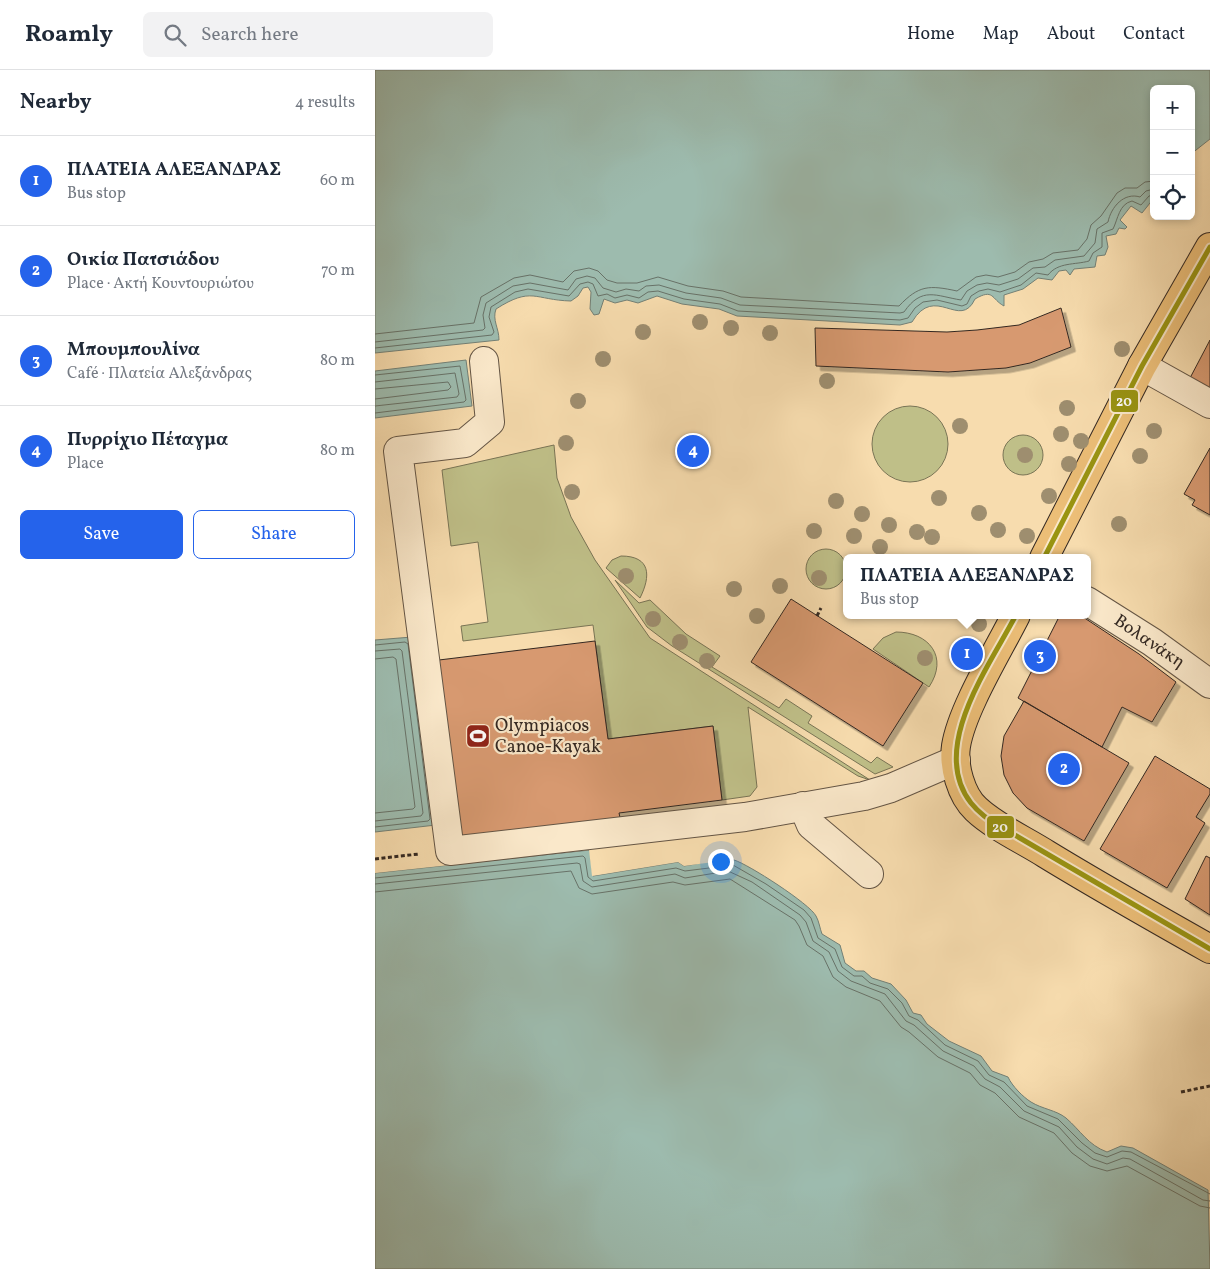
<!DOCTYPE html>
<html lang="en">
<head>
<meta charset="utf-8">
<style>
  body { margin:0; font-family:Vollkorn,serif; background:#f2f2f3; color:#1f2937 }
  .controls { position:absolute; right:15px; top:15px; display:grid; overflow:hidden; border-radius:8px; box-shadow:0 2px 8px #0003 }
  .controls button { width:45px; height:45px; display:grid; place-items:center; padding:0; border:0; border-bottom:1px solid #e0e1e3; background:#fff; color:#1f2937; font:25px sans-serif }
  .you { position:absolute; left:345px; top:791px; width:18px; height:18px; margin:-12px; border:4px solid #fff; border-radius:50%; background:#1a73e8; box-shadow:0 0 0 8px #1a73e833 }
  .badge { display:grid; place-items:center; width:32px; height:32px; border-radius:50%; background:#2563eb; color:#fff; font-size:16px; font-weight:700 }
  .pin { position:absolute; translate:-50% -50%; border:2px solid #fff; box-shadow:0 1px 5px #0006 }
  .popup { position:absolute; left:468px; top:484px; width:248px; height:65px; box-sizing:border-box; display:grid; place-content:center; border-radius:8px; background:#fff; filter:drop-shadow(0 1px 4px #0005); font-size:16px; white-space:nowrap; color:#747a83 }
  .popup b { font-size:19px; color:#1f2937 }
  .popup::after { content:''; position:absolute; left:50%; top:100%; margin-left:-10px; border:10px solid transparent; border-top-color:#fff }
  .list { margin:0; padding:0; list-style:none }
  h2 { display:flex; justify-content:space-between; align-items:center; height:65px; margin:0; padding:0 20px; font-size:21px }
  h2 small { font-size:16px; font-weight:400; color:#747a83 }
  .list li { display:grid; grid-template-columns:32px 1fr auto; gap:15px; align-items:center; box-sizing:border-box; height:90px; padding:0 20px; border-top:1px solid #e0e1e3 }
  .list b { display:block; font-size:19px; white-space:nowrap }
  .list p { margin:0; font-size:16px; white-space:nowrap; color:#747a83 }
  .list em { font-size:16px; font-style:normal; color:#747a83 }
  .actions { display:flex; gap:10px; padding:15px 20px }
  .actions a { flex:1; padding:11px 0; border:1px solid #2563eb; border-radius:8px; text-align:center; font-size:18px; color:#2563eb }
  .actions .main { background:#2563eb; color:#fff }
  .icon { flex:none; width:28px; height:28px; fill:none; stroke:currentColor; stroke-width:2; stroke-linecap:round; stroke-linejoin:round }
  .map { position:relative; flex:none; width:835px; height:1199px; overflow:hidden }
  header { display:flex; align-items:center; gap:30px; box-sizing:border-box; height:70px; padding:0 25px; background:#fff; border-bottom:1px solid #e0e1e3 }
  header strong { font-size:24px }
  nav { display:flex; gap:28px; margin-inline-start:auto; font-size:18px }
  .search { width:350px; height:45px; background:#f2f2f3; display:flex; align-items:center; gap:12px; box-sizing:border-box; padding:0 18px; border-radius:8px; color:#747a83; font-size:19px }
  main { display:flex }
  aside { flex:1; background:#fff }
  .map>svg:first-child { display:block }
  .green { fill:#bfbf88; stroke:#797455 }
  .water { fill:#9dbbae; stroke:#738076 }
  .pier { fill:#f7dcae }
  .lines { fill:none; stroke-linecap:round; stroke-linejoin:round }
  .shore { stroke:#687268; stroke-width:1 }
  .building { fill:#d7996f; stroke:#332822; filter:url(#shadow) }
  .minor-casing { stroke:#645545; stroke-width:30 }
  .major-casing { stroke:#332822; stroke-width:30 }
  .path { stroke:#332822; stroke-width:3; stroke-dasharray:4 2.5; stroke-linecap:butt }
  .minor { stroke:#fae8ca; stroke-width:28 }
  .major { stroke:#ecbe77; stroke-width:28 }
  .bus-1-casing { stroke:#fae8ca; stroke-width:9 }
  .bus-1 { stroke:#999411; stroke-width:5 }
  .tree { fill:#9e8e6f }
  .labels { text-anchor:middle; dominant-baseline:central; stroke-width:4.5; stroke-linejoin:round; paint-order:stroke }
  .street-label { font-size:18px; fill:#332822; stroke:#fae8ca }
  .poi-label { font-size:18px; fill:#332822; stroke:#fae8ca; text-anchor:start }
  .line-badge { stroke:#fae8ca; stroke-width:2 }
  .badge-label { font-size:14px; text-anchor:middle; font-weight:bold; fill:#fff }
</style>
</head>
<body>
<header>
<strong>Roamly</strong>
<div class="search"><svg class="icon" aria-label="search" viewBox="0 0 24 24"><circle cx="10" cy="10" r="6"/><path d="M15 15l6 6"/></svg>Search here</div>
<nav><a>Home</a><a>Map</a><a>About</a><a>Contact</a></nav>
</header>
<main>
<aside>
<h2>Nearby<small>4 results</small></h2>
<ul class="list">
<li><span class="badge">1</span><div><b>ΠΛΑΤΕΙΑ ΑΛΕΞΑΝΔΡΑΣ</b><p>Bus stop</p></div><em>60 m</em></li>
<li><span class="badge">2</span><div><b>Οικία Πατσιάδου</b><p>Place · Ακτή Κουντουριώτου</p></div><em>70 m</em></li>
<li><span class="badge">3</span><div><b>Μπουμπουλίνα</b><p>Café · Πλατεία Αλεξάνδρας</p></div><em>80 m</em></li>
<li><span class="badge">4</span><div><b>Πυρρίχιο Πέταγμα</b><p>Place</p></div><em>80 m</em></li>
</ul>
<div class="actions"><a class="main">Save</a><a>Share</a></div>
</aside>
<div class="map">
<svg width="835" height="1199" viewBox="0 0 835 1199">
  <defs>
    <filter id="shadow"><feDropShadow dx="4.5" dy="4.5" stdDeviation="0" flood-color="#0004"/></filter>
  </defs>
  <rect width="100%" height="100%" fill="#f7dcae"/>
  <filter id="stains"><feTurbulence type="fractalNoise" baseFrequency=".004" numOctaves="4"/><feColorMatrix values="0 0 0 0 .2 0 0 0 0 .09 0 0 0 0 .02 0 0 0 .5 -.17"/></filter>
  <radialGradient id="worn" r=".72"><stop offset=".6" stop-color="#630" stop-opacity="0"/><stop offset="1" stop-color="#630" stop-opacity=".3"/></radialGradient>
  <path class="green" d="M497 374a38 38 0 1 1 76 0a38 38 0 1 1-76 0Z
    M628 385a20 20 0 1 1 40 0a20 20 0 1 1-40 0Z
    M179 375 182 408 196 447 220 490 275 568 495 710 483 706 373 637 382 717 375 726 347 730 338 656 233 669 218 555 88 571 86 556 113 552 103 472 76 476 67 400Z
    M431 499a20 20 0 1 1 40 0a20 20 0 1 1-40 0Z
    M246 486C276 486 276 506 265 528L231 498 237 490Z
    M240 510 264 533 275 530 311 564 345 586 337 597 404 638 411 629 437 646 433 653 496 693 502 687 518 697 500 704 297 576 272 557Z
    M521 562C554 562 574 587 554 617L498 579 508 568Z"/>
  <path class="water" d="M0 0H835V69L816 84V19H779V128L767 143 756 136 745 150 752 157 750 159 744 158 741 164 731 166 733 177 730 185 722 186 720 197 699 199 695 205 691 200 684 201 677 210 663 208 648 219 629 225V236C616 229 619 218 600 229 585 261 560 213 537 252L525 255 362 246 344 239 307 234 282 226 263 233 252 230 240 233 229 229 224 244 219 245 215 239 216 222 213 217 208 218 203 226 196 231C159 230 157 216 121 239 117 250 124 258 124 270L0 283Z
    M91 290 97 336 0 348V301Z
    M37 567 61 755 0 762V570Z
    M215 780 218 806 303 792 309 796C324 794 345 787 359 790 373 794 435 834 441 846 444 851 445 859 447 864L465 875 470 893 481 901H489L497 908 516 914 531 930 538 943 546 945 552 954 574 971 606 986 617 1001 633 1007C637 1016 648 1027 656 1032 667 1039 681 1040 691 1048 706 1061 713 1075 732 1082L746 1076 758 1078 833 1120 835 1199H0V803Z"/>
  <path class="pier" d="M215 777 217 779 220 803 303 790 310 794 353 787V790L309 796 303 792 217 806 214 780 0 803V801Z"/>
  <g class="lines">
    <path class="shore" d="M0 264 99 253 106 227 139 208 155 205 188 212 199 201 214 198 223 201 232 210 242 213H262L283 207 313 216 348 221 366 227 524 236C544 215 554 215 582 221L601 207 611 205 623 207 640 202 654 192 668 189 678 183 703 180 712 169 716 155 726 146 742 123 750 118H762L770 112 779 111
      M0 272 108 260 110 258 108 245 111 233 138 216 155 213 193 220 201 209 212 206 220 208 228 218 241 222 251 219 264 221 271 216 284 215 311 223 346 228 365 235 525 243 529 242C547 216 561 226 586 230L592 221 602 215 612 213 624 215 643 209 658 198 670 197 680 190 709 186 720 173 722 159 733 152C736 137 749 122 765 127L771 121 779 119
      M0 278 117 265 119 262 114 247 116 237 140 222 153 219 194 226 205 214 213 212 218 214 223 226 232 224 240 228 252 225 264 228 273 222 283 221 309 229 345 234 363 241 525 250 533 248 540 238 548 232 562 230 587 236 592 234 596 226 604 221 613 219 625 222 646 215 661 203 673 205C683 192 700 195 714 191L718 183 727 177V163L738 159C743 149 744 134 757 131L766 135 774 126 779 125
      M0 305 85 296 91 330 89 332 0 343
      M0 312 80 303 84 324 82 327 0 336
      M0 319 73 312 76 317 73 320 0 329
      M0 575 30 572 33 574 55 749 53 751 0 757
      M0 581 25 579 27 581 48 743 46 746 0 751
      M0 589 18 587 21 589 40 737 38 739 0 743
      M0 808 208 786 210 788 213 807 218 811 301 798 310 801 358 795 391 814 429 840 436 848 443 868 460 879 467 897 479 906H487L495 913 513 919 527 933 534 946 543 950 570 975 603 991 614 1005 629 1012 652 1036 683 1049 707 1073 720 1083 732 1087 747 1081 756 1082 835 1124
      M0 814 202 793 205 794 208 811 217 817 300 804 310 808 353 801 377 812 425 845 431 852 438 871 454 882 463 901 476 911 510 924 531 951 539 955 568 981 599 996 610 1009 625 1017 649 1041 684 1057 702 1077 718 1089 732 1094 748 1088 755 1089 828 1130 835 1131
      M0 822 196 801 204 818 217 824 298 812 310 815 355 809 420 850 424 856 432 875 448 886 458 907 471 917 505 931 526 957 534 962 563 987 595 1003 605 1015 620 1023 644 1047 679 1063 697 1083 715 1096 732 1101 752 1096 825 1136 835 1138"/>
  </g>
  <path class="building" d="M686 238 696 277 655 293 631 298 573 302 441 296 440 258 572 262 602 260 644 255Z
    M835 270V319L815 308Z
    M835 378V445L817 435 820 430 809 424Z
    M416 529 548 613 508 676 376 592Z
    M685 545H705L764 584 801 612 777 652 747 637 727 677 643 628Z
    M220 571 233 669 338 656 347 730 244 743 246 752 87 772 64 590Z
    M649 631 754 693 709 771 652 738 638 723 629 705 626 686 629 666Z
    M780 686 835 719V724L821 747 830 753 792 818 725 779Z
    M831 786 835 788V845L810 829Z"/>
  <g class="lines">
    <defs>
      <path id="minor" d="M109 291 115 352 90 373 23 381 75 781 370 747 489 726 516 718 581 690
        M767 296 835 334
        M712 531 777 572 835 614
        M428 736 436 755 494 804"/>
      <path id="major" d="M669 488 767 296 835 177
        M641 545C623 581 587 639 581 676 578 696 586 725 601 739 620 757 649 770 671 784 725 817 780 848 835 879"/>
    </defs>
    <use href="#minor" class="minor-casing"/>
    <use href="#major" class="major-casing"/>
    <path class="path" d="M442 546 446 538
      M0 789 44 784
      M806 1022 835 1016"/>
    <use href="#minor" class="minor"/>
    <use href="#major" class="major"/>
    <defs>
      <path id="bus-1" d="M669 488 767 296 835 177
        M641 545C615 595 553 678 596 733 604 743 615 751 626 757L835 879"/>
    </defs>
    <use href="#bus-1" class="bus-1-casing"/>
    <use href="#bus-1" class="bus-1"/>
  </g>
  <g class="tree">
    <circle cx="325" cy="252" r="8"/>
    <circle cx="356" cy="258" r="8"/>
    <circle cx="268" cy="262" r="8"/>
    <circle cx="395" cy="263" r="8"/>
    <circle cx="747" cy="279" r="8"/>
    <circle cx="228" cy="289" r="8"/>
    <circle cx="452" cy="311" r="8"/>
    <circle cx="203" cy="331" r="8"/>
    <circle cx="692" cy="338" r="8"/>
    <circle cx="585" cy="356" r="8"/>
    <circle cx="779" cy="361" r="8"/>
    <circle cx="686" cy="364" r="8"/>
    <circle cx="706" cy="371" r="8"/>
    <circle cx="191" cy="373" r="8"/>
    <circle cx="650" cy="385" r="8"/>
    <circle cx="765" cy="386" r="8"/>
    <circle cx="694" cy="394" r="8"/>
    <circle cx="197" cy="422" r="8"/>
    <circle cx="674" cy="426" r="8"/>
    <circle cx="564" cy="428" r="8"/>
    <circle cx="461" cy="431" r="8"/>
    <circle cx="604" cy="443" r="8"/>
    <circle cx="487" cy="444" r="8"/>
    <circle cx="744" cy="454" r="8"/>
    <circle cx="514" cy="455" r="8"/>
    <circle cx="623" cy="460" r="8"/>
    <circle cx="439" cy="461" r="8"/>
    <circle cx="542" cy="462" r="8"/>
    <circle cx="479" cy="466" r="8"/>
    <circle cx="652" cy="466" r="8"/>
    <circle cx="557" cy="467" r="8"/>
    <circle cx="505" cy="477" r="8"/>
    <circle cx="251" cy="506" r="8"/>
    <circle cx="444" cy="508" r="8"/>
    <circle cx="405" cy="516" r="8"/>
    <circle cx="359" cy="519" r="8"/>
    <circle cx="382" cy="546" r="8"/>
    <circle cx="278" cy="549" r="8"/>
    <circle cx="604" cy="554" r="8"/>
    <circle cx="305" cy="572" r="8"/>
    <circle cx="550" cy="588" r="8"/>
    <circle cx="332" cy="591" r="8"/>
  </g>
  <defs>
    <symbol id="stadium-square" viewBox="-11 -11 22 22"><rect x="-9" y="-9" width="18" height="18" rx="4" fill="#8f2418" stroke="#fae8ca"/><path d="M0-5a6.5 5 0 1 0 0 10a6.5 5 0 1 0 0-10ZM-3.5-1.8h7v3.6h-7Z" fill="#fff"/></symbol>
  </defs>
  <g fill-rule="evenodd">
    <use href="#stadium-square" x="89" y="652" width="28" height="28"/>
  </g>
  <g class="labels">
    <g class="street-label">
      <text transform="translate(774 572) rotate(34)">Βολανάκη</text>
    </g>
    <g class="poi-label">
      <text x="120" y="656">Olympiacos<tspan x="120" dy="21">Canoe-Kayak</tspan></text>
    </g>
  </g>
  <g class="line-badge">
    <rect x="735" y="319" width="29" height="24" rx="5" fill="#999411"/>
    <rect x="611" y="745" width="29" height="24" rx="5" fill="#999411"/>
  </g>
  <g class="badge-label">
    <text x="749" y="336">20</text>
    <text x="625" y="762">20</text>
  </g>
  <rect width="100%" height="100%" filter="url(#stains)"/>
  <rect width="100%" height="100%" fill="url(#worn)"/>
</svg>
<div class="controls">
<button>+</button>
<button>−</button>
<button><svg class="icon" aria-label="locate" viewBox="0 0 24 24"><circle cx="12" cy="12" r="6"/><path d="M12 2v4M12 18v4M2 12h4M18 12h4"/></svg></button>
</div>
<div class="you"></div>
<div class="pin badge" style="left:592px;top:584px">1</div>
<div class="popup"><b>ΠΛΑΤΕΙΑ ΑΛΕΞΑΝΔΡΑΣ</b>Bus stop</div>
<div class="pin badge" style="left:689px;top:699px">2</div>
<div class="pin badge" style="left:665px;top:586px">3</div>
<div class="pin badge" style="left:318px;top:381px">4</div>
</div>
</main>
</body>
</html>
